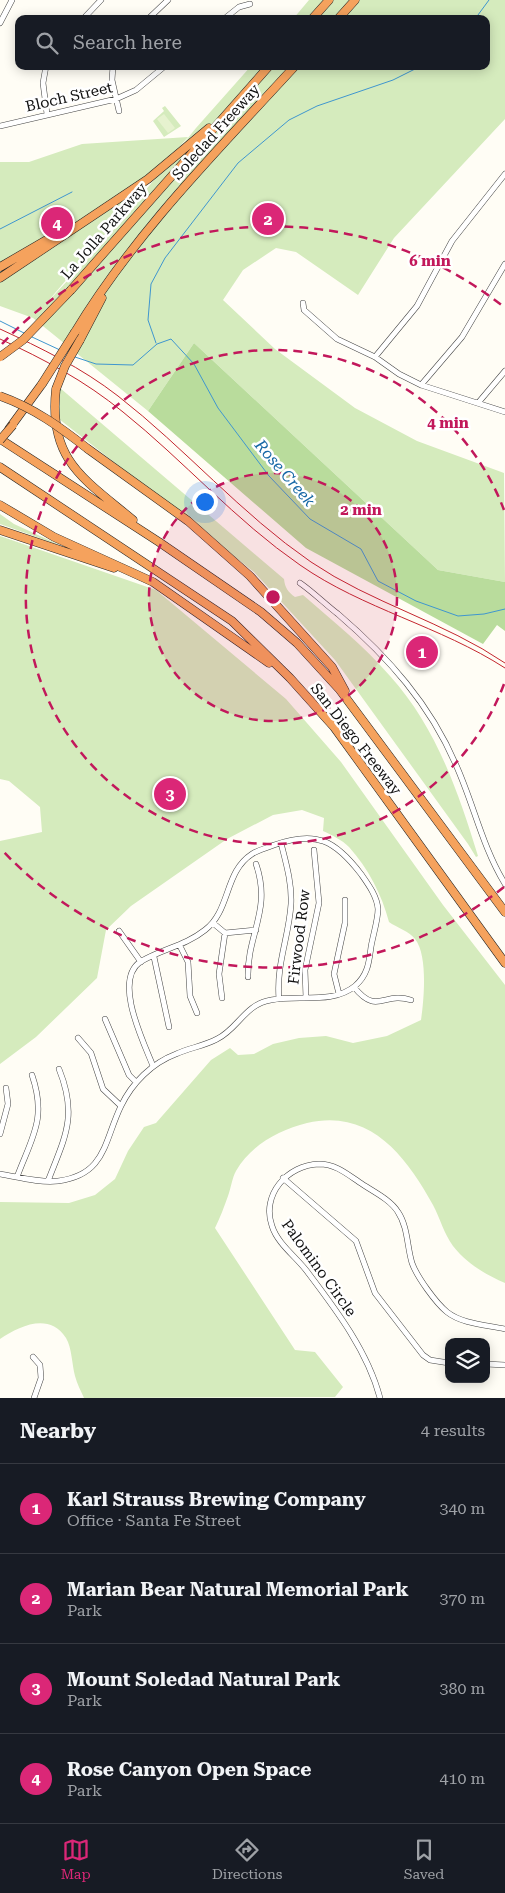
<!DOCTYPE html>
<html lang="en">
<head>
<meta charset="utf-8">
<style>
  body { margin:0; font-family:"Roboto Serif",serif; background:#242831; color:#f1f3f6 }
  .controls { position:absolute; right:15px; bottom:15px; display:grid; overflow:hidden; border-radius:10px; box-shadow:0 2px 12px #0003 }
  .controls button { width:45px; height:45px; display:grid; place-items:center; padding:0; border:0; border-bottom:1px solid #363941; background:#171b24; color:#f1f3f6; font:25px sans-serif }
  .you { position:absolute; left:204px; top:501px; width:18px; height:18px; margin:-12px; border:4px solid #fff; border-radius:50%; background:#1a73e8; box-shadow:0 0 0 8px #1a73e833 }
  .badge { display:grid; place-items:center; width:32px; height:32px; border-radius:50%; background:#db2777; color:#fff; font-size:16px; font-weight:700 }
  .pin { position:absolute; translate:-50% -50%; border:2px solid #fff; box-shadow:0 1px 5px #0006 }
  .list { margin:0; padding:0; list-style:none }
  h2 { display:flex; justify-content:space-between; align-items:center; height:65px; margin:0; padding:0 20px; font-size:21px }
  h2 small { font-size:16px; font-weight:400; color:#9ea1a6 }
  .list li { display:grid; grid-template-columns:32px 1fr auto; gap:15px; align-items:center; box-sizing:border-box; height:90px; padding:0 20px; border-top:1px solid #363941 }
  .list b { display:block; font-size:19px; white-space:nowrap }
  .list p { margin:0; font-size:16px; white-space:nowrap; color:#9ea1a6 }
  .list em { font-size:16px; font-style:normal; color:#9ea1a6 }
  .icon { flex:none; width:28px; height:28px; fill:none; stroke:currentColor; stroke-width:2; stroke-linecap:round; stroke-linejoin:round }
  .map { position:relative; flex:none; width:505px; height:1398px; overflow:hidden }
  .search { position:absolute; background:#171b24; box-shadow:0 2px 12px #0003; left:15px; right:15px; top:15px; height:55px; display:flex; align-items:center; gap:12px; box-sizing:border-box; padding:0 18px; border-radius:10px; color:#9ea1a6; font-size:19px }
  .sheet { height:425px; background:#171b24 }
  nav { display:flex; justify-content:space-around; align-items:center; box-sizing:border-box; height:70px; border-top:1px solid #363941; background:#171b24; font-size:14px; color:#9ea1a6 }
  nav a { display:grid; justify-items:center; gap:2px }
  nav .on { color:#db2777 }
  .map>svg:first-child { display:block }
  .green { fill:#d5ebbd }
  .forest { fill:#b9dc9c }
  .pitch { fill:#e6f2cf }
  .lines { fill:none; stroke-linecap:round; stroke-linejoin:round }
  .stream { stroke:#3f96cf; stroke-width:1 }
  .minor-casing { stroke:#444; stroke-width:6 }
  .highway-casing { stroke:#222; stroke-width:9 }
  .minor { stroke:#fff; stroke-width:5 }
  .highway { stroke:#f5a25d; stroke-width:8 }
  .tram { stroke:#c4262e; stroke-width:1 }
  .rail { stroke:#c4262e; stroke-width:1 }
  .highway-bridge-casing { stroke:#222; stroke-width:9; stroke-linecap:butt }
  .highway-bridge { stroke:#f5a25d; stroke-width:8 }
  .ring { fill:none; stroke:#c2185b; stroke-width:2.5; stroke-dasharray:9 6 }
  .labels { text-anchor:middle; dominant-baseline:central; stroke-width:5; stroke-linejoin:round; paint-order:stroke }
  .street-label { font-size:15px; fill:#111; stroke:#fff }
  .water-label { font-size:16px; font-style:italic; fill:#1768a6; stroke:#fff }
  .centre { fill:#c2185b; stroke:#fff; stroke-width:2.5 }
  .ring-label { font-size:15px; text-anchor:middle; font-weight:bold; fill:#c2185b; stroke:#fff; stroke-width:5; stroke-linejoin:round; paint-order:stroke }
</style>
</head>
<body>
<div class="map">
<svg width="505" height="1398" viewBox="0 0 505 1398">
  <rect width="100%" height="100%" fill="#fffdf5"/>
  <path class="green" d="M309 0H505V119L394 238 358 295 296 252 276 248 243 270 223 300 275 349 355 408 417 441 504 473 505 582 438 570 194 343 148 411 33 318 0 306V162H29L82 144 188 137 44 306 106 239 196 128 251 66H486V19H293Z
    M165 106 181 126 164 137 153 121 164 111 162 108Z
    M60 388 284 579C285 588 288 592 295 597L303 595C333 621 364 646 390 676 436 727 458 791 478 856L476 857 468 844 335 660 254 572 59 419Z
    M0 514 14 524 62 546 0 524Z
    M0 536 156 590 286 699 341 762 443 905 505 985V1283C486 1275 466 1263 453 1246 444 1234 440 1218 433 1205 406 1156 370 1108 307 1123 279 1130 251 1145 236 1171 232 1178 231 1188 228 1196 224 1207 220 1218 215 1228L295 1350 315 1352 343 1387 335 1397 84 1398C81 1391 77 1384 75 1376 72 1365 72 1348 66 1338 49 1312 20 1326 0 1339V1202L69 1203 95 1195 115 1179 128 1151 144 1127 156 1123 211 1060 230 1048 238 1055 254 1054 273 1044 299 1038 326 1036 353 1043 387 1036 421 1020C424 1000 428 955 415 939 410 932 396 927 389 922 382 895 368 868 349 847 342 840 332 835 323 831L324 818 302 810 273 815 227 839 131 906 106 930 97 978 36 1037 0 1064V841L42 832 40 807 9 781 0 779Z"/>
  <path class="forest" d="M194 343 438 570 505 582V631L497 625 483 644 306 548 148 411Z"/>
  <path class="pitch" d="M164 114 175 128 168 133 157 119Z"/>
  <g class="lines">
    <path class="stream" d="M475 19 489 0
      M0 229 72 192
      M0 321 24 333
      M32 337 60 350
      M156 343 148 320 151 284 165 258 238 163 289 120 317 106 393 80 421 66
      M75 357 96 364 133 365 157 344 171 339 194 364 218 408 269 476 310 519 361 549 378 581 416 601 458 616 484 614 505 609"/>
    <defs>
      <path id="minor" d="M83 19 101 0
        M148 19 168 0
        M224 19 239 7 250 4
        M0 23 12 0
        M46 66 43 83 47 114
        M113 66 112 80 119 111
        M0 126 116 99 136 90 165 66
        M303 303 304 310 337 339 375 357 399 374 421 385 505 412
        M375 357 417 306 452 241 505 174
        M421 385 462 337 505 264
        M478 403 505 371
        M300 583C313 592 325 604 338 614 388 657 430 704 456 765 474 805 482 846 505 884
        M213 923 225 933 256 930
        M119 931 141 962
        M180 946 188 962 190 996 197 1013
        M154 957 169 1027
        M248 977C247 934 272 910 256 864
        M354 987C377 1016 384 991 411 1000
        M339 994 334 974 345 923V900
        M222 998 219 974 225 933
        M306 998 305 970 319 903 314 850
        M279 999C276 964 289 937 291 904 292 883 286 863 281 843
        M105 1019 129 1075 136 1082
        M78 1038 91 1053 103 1089 121 1106
        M0 1134 8 1104 6 1088
        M0 1174C18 1177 39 1183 58 1181 106 1175 104 1141 121 1106 132 1083 152 1063 176 1054 189 1048 204 1046 217 1039 238 1029 245 1004 271 1000 298 994 332 1005 355 986 368 975 369 962 371 947 373 935 378 920 378 909 377 896 368 884 361 874 335 840 316 830 274 845 267 848 258 850 252 854 224 872 231 910 205 930 185 946 161 949 140 962 113 981 144 1043 153 1066
        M17 1177C32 1137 47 1119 32 1075
        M283 1178 356 1241 375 1293 423 1355 430 1360 449 1363
        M48 1181C65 1137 78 1116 59 1069
        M33 1357 40 1365 41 1378 34 1398
        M486 1364 505 1365
        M380 1398C368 1352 337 1311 309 1274 298 1258 278 1245 272 1226 261 1195 287 1165 319 1164 335 1164 346 1173 359 1182 372 1191 390 1199 398 1212 408 1227 407 1247 412 1263 417 1277 436 1303 447 1312 462 1324 487 1325 505 1329"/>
      <path id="highway" d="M312 19 329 0
        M338 19 355 0
        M0 267 69 227
        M0 278 148 179 209 128
        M71 290 269 66
        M75 332C135 233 217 151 295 66
        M80 340 102 298
        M56 389C48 460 84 479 133 520
        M9 429 42 384
        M0 439 159 542 261 612 297 643 340 690 505 912
        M88 449 188 521 250 576 332 667 345 691
        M0 467 232 621 290 678 334 727 505 963
        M0 505 54 537 153 582 269 663
        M0 530 114 568"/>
    </defs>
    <use href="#minor" class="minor-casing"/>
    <use href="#highway" class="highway-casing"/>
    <use href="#minor" class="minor"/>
    <use href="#highway" class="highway"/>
    <path class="tram" d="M0 339C44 359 85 381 123 412 183 460 236 521 300 565 363 609 440 626 505 668"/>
    <path class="rail" d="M0 329C41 348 82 368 118 396 185 448 241 514 311 562 371 603 445 622 505 663"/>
    <defs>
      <path id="highway-bridge" d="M0 357 23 340 71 290
        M42 384 75 332
        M56 389 65 366 80 340
        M0 396C34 408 60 427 88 449
        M0 440 13 425"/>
    </defs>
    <use href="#highway-bridge" class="highway-bridge-casing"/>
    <use href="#highway-bridge" class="highway-bridge"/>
  </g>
  <circle cx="273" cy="597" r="124" fill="#c2185b" fill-opacity=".12"/>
  <g class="ring">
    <circle cx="273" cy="597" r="124"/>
    <path d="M504 684A247 247 0 1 1 504 510"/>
    <path d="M504 887A371 371 0 0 1 2 850M2 344A371 371 0 0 1 504 307"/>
  </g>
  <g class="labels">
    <g class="street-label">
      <text transform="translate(69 97) rotate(-13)">Bloch Street</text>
      <text transform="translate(216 132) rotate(-48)">Soledad Freeway</text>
      <text transform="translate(104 231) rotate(-49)">La Jolla Parkway</text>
      <text transform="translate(356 739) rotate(52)">San Diego Freeway</text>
      <text transform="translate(299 937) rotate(-83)">Firwood Row</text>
      <text transform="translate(319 1268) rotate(54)">Palomino Circle</text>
    </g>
    <g class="water-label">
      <text transform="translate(285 473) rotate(49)">Rose Creek</text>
    </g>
  </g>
  <circle cx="273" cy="597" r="8" class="centre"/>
  <g class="ring-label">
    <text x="430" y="266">6 min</text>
    <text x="448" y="428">4 min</text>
    <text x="361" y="515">2 min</text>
  </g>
</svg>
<div class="controls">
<button><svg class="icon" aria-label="layers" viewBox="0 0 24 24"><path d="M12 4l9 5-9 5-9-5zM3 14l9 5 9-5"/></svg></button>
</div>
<div class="you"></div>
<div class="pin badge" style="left:422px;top:652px">1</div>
<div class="pin badge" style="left:268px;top:219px">2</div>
<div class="pin badge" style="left:170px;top:794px">3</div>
<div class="pin badge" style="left:57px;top:223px">4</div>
<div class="search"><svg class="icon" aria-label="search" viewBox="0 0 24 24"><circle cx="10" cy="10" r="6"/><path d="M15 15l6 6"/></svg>Search here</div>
</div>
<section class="sheet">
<h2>Nearby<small>4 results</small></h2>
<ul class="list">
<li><span class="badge">1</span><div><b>Karl Strauss Brewing Company</b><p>Office · Santa Fe Street</p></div><em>340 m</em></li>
<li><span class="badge">2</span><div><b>Marian Bear Natural Memorial Park</b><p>Park</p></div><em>370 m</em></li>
<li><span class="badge">3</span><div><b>Mount Soledad Natural Park</b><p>Park</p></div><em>380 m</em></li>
<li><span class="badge">4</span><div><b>Rose Canyon Open Space</b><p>Park</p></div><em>410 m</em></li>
</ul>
</section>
<nav>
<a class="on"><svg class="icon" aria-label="map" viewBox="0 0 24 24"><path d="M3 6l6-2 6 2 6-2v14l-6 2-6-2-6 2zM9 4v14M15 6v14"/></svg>Map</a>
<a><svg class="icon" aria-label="directions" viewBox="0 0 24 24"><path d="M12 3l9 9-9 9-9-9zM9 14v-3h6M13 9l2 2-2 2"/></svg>Directions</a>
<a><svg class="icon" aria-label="saved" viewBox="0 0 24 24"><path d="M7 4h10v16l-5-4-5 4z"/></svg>Saved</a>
</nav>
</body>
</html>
